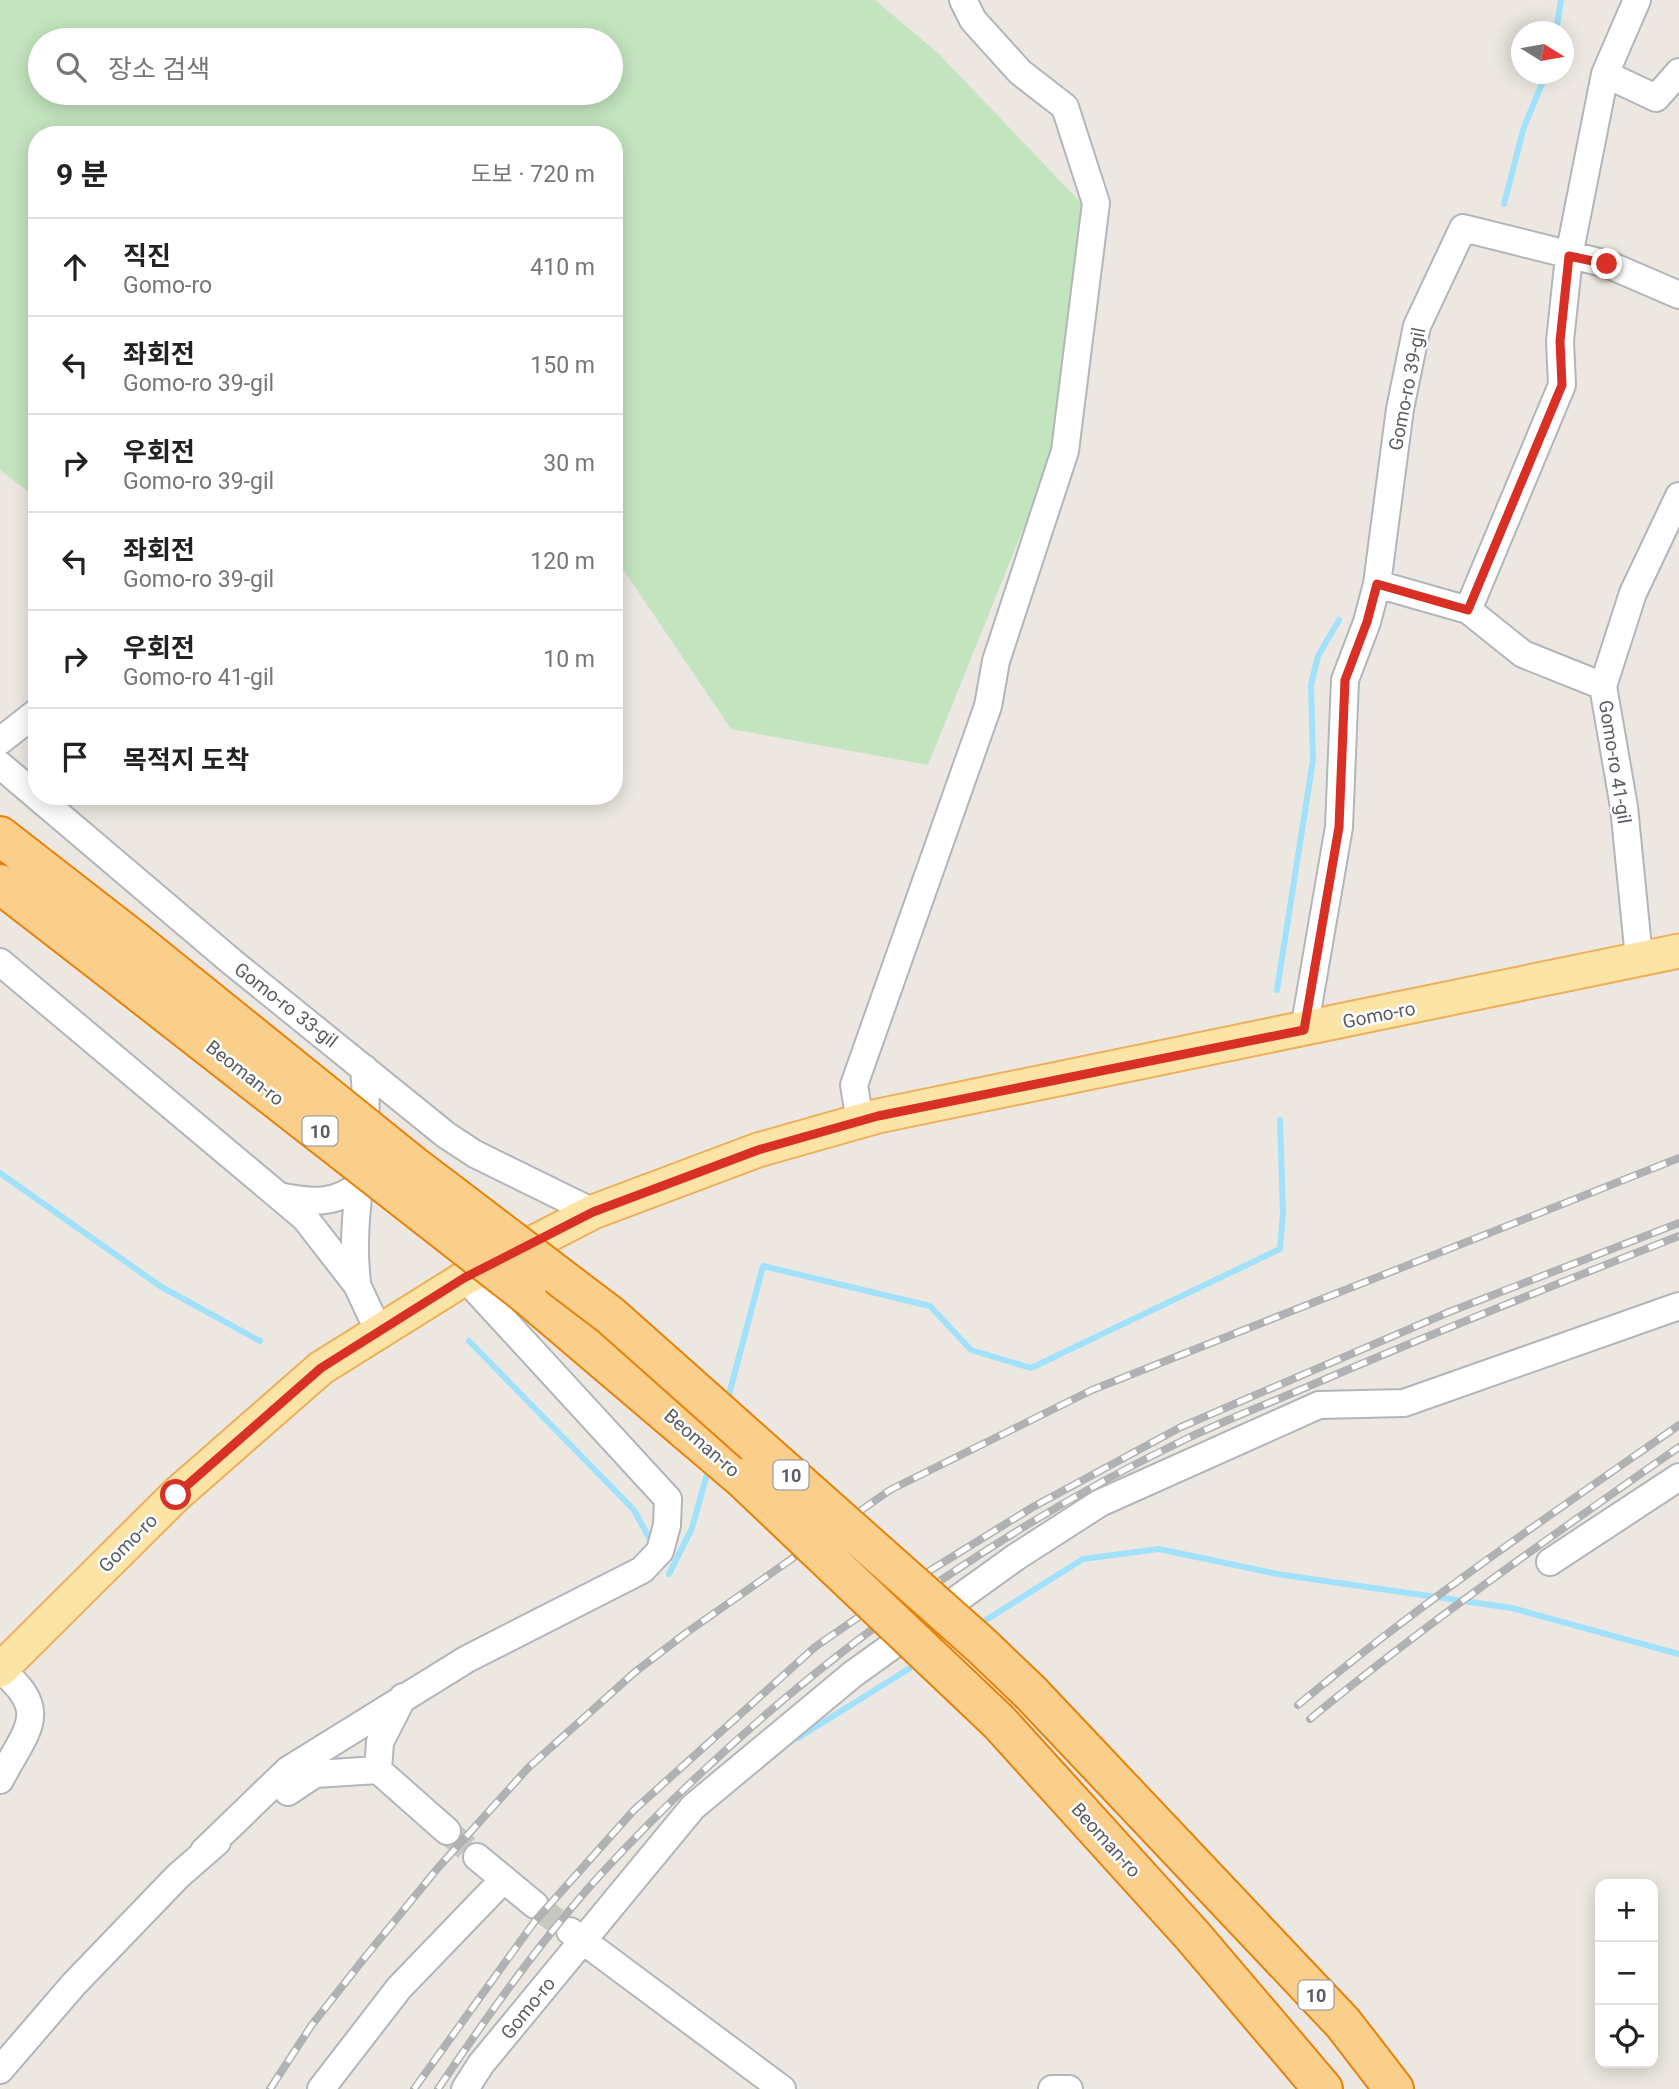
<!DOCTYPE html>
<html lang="ko">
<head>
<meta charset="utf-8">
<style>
  body { margin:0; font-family:Roboto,"Noto Sans KR",sans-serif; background:#f2f2f2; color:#222 }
  .controls { position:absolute; right:21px; bottom:21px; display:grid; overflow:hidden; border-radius:14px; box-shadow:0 4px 18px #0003 }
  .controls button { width:63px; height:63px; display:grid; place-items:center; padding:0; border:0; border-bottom:2px solid #e0e0e0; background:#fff; color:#222; font:35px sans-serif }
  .compass { position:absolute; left:1511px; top:21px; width:63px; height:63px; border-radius:50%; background:#fff; box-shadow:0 4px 18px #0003; rotate:101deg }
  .stop { position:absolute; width:21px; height:21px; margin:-16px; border:5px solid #d93025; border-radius:50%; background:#fff }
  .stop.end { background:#d93025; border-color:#fff; box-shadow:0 2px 7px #0008 }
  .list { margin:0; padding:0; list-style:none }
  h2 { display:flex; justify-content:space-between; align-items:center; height:91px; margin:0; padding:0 28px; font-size:30px }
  h2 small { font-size:23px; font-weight:400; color:#767676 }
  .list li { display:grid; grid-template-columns:46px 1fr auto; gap:21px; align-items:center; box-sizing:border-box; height:98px; padding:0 28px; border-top:2px solid #e0e0e0 }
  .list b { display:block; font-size:26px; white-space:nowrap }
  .list p { margin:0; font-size:23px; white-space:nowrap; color:#767676 }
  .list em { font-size:23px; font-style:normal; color:#767676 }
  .icon { flex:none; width:38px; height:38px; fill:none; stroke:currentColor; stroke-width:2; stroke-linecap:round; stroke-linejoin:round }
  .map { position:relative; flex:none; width:1679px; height:2089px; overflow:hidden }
  .search { position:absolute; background:#fff; box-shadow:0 4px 18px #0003; left:28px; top:28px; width:595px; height:77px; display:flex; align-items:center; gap:18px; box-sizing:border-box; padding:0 24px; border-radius:38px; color:#767676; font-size:26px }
  .panel { position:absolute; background:#fff; box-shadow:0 4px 18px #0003; left:28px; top:126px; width:595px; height:679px; border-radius:28px }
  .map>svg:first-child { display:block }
  .green { fill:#c3e4be; fill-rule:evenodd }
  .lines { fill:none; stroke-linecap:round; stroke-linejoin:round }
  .stream { stroke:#a1e1fc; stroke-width:6 }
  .minor-tunnel { stroke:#c8c6c1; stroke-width:26; stroke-dasharray:26 13; stroke-linecap:butt }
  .minor-casing { stroke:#b2b5b9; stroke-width:30 }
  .major-casing { stroke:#edaf5a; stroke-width:37 }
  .highway-casing { stroke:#e78207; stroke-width:42 }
  .minor { stroke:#fff; stroke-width:26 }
  .major { stroke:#fce3a6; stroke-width:33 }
  .highway { stroke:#face8b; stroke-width:38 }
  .rail-casing { stroke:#b0b1b2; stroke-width:8 }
  .rail { stroke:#fff; stroke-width:5; stroke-dasharray:16; stroke-linecap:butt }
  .highway-bridge-casing { stroke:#e78207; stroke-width:42; stroke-linecap:butt }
  .highway-bridge { stroke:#face8b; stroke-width:38 }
  .route { stroke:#d93025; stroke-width:9 }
  .labels { text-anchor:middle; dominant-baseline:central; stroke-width:5; stroke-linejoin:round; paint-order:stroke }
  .shield { fill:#fff; stroke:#8c8e91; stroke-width:2 }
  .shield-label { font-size:18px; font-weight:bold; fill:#5a5e62 }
  .street-label { font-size:19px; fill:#5a5e62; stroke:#fff }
</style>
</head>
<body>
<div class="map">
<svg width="1679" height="2089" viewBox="0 0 1679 2089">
  <rect width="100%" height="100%" fill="#ece8e1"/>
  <path class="green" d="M0 0H875L938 53 1085 207 1053 455 928 765 731 729 614 556V135H37V498L0 470ZM40 40H611V93H40Z"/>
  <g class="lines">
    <path class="stream" d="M1556 32 1561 0
      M1504 204 1524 127 1546 74
      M1277 990 1313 760 1311 685 1318 656 1339 620
      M0 1173 160 1286 260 1341
      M469 1341 634 1510 653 1545
      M727 1402 763 1266 930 1306 971 1350 1031 1368 1280 1249 1283 1213 1280 1120
      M669 1574 692 1528 709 1467
      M978 1625 1083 1559 1159 1549 1277 1574 1512 1608 1679 1654
      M798 1738 918 1663"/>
    <path class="minor-tunnel" d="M447 1831 477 1857
      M535 1905 570 1931"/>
    <defs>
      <path id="minor" d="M1605 74 1656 98 1679 72
        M1377 584 1468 610 1523 654 1603 686
        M1468 610 1562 385 1560 341 1569 256 1605 74 1637 0
        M0 741 37 712
        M0 765 232 962 446 1135 475 1154 593 1212
        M1639 958 1624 807 1603 686 1633 593 1679 496
        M0 962 305 1218 357 1285 379 1332
        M1304 1030 1339 827 1345 680 1367 622 1377 584 1400 409 1417 326 1463 228 1607 264 1679 295
        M860 1121 854 1085 988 706 996 661 1065 451 1096 203 1065 107 1020 72 973 20 963 0
        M279 1196C310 1203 337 1205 361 1183
        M357 1282C348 1211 372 1143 364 1068
        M1550 1562 1679 1477
        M378 1770 380 1742 403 1697
        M0 1780C26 1730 52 1712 1 1670
        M288 1792 315 1774 378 1770 447 1831
        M204 1851 288 1770 467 1659 642 1570 660 1551 667 1525 668 1499 465 1278
        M477 1857 535 1905
        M570 1931 782 2089
        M0 2070 74 1984 178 1876 217 1842
        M321 2089 399 1988 504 1879
        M465 2089 481 2064 693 1807 853 1674 1016 1557 1100 1503 1319 1405 1404 1403 1679 1306
        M1052 2089H1069"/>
      <path id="major" d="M0 1670 176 1495 321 1368 465 1278 593 1212 758 1150 878 1116 1679 951"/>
      <path id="highway" d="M0 836 135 941
        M0 884 111 970
        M527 1295 742 1478
        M1031 1693 1343 2023 1394 2089
        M999 1722 1192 1935 1323 2089"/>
    </defs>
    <use href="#minor" class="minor-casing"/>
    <use href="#major" class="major-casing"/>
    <use href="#highway" class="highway-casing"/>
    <use href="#minor" class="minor"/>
    <use href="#major" class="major"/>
    <use href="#highway" class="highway"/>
    <defs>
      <path id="rail" d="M1298 1705C1419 1604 1550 1515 1679 1425
        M1310 1719C1428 1622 1553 1535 1679 1447
        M270 2089 311 2026 362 1961 437 1869 528 1768 635 1672 686 1633 890 1490 1092 1390 1679 1158
        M414 2089 535 1921 634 1810 815 1647 892 1594 1033 1507 1181 1427 1449 1312 1679 1223
        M438 2089C488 2015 541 1940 601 1874 767 1694 965 1545 1186 1439 1225 1420 1267 1404 1307 1387 1430 1334 1554 1285 1679 1236"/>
    </defs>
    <use href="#rail" class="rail-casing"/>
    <use href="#rail" class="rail"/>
    <defs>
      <path id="highway-bridge" d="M135 941 415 1167 611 1316 982 1646 1031 1693
        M111 970 527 1295
        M742 1478 999 1722"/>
    </defs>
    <use href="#highway-bridge" class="highway-bridge-casing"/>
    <use href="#highway-bridge" class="highway-bridge"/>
  </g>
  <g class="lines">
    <path class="route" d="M176 1495 321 1368 464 1278 593 1212 758 1150 878 1116 1304 1030 1339 827 1345 680 1367 622 1377 584 1468 610 1562 385 1560 341 1569 256 1607 264"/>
  </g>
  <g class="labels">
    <g class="shield">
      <rect x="302.5" y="1116.5" width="35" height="29" rx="5"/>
      <rect x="773.5" y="1460.5" width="35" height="29" rx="5"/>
      <rect x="1298.5" y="1980.5" width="35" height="29" rx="5"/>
    </g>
    <g class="shield-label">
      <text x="320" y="1131">10</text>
      <text x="791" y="1475">10</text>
      <text x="1316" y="1995">10</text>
    </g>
    <g class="street-label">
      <text transform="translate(1407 389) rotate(-79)">Gomo-ro 39-gil</text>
      <text transform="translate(1615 762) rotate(81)">Gomo-ro 41-gil</text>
      <text transform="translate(286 1005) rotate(38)">Gomo-ro 33-gil</text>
      <text transform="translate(1379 1015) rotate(-11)">Gomo-ro</text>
      <text transform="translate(245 1073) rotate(38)">Beoman-ro</text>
      <text transform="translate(702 1443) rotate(41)">Beoman-ro</text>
      <text transform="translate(128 1543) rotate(-45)">Gomo-ro</text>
      <text transform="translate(1106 1840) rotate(48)">Beoman-ro</text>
      <text transform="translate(528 2008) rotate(-51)">Gomo-ro</text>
    </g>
  </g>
</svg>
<div class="controls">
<button>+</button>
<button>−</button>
<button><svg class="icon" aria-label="locate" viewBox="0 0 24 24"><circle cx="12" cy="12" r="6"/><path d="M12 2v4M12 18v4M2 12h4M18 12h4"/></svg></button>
</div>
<svg class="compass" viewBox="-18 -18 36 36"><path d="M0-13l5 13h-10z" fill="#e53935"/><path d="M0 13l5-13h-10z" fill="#767676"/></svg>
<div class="stop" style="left:176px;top:1495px"></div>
<div class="stop end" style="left:1607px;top:264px"></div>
<div class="search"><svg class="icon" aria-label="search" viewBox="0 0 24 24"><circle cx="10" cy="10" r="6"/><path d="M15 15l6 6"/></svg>장소 검색</div>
<section class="panel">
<h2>9 분<small>도보 · 720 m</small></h2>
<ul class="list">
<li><svg class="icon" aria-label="ahead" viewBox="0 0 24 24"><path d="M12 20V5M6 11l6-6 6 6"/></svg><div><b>직진</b><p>Gomo-ro</p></div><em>410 m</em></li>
<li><svg class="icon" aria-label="left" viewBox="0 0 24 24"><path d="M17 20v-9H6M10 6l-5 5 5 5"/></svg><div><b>좌회전</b><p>Gomo-ro 39-gil</p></div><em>150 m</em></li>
<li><svg class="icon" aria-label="right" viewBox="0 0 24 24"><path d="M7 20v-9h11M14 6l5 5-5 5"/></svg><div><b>우회전</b><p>Gomo-ro 39-gil</p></div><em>30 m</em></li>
<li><svg class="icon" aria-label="left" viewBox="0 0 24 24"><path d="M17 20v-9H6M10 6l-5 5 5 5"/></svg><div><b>좌회전</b><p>Gomo-ro 39-gil</p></div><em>120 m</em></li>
<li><svg class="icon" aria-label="right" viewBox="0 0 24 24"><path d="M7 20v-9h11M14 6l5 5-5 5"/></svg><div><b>우회전</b><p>Gomo-ro 41-gil</p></div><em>10 m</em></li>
<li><svg class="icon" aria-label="arrive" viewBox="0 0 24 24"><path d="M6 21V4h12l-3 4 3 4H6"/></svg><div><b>목적지 도착</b></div></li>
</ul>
</section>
</div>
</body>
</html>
